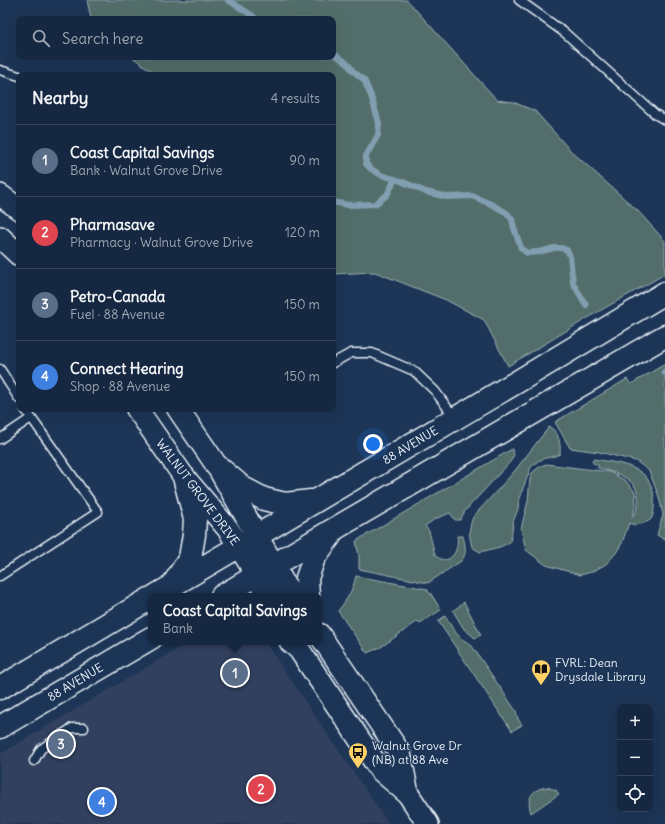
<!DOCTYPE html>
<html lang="en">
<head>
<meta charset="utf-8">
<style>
  body { margin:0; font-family:Delius,sans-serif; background:#23344c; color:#f1f3f6 }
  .controls { position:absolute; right:12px; bottom:12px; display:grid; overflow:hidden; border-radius:8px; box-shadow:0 4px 16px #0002 }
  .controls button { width:36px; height:36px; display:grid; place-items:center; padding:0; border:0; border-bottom:1px solid #35445a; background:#162841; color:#f1f3f6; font:20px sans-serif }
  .you { position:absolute; left:373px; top:444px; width:14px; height:14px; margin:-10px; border:3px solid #fff; border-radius:50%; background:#1a73e8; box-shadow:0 0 0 6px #1a73e833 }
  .badge { display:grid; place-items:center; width:26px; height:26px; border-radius:50%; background:#d93025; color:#fff; font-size:13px; font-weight:700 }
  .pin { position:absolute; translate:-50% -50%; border:2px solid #fff; box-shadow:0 1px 4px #0006 }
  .popup { position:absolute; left:148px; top:593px; width:174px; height:52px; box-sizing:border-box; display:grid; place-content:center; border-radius:8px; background:#162841; filter:drop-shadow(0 1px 3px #0005); font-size:13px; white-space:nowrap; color:#9ea6b1 }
  .popup b { font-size:15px; color:#f1f3f6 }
  .popup::after { content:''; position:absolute; left:50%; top:100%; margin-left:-8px; border:8px solid transparent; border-top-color:#162841 }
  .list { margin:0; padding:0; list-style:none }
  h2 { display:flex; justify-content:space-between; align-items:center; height:52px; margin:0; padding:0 16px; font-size:17px }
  h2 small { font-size:13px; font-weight:400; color:#9ea6b1 }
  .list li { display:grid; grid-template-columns:26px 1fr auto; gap:12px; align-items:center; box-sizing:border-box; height:72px; padding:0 16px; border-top:1px solid #35445a }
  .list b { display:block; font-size:15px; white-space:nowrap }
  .list p { margin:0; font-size:13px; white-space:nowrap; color:#9ea6b1 }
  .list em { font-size:13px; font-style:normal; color:#9ea6b1 }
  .icon { flex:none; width:22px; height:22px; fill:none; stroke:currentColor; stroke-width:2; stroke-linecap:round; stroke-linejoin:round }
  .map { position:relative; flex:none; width:665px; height:824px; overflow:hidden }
  .search { position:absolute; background:#162841; box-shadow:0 4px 16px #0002; left:16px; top:16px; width:320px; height:44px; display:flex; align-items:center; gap:10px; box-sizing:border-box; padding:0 14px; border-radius:8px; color:#9ea6b1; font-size:15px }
  .panel { position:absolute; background:#162841; box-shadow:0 4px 16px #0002; left:16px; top:72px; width:320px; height:340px; border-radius:8px }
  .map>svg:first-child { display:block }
  .built { fill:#31415e }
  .green { fill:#536e6b; stroke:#9eb0b2 }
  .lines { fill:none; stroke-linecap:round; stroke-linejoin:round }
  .stream { stroke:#829fb2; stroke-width:6 }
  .service-casing { stroke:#e8f1f8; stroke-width:11 }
  .tertiary-casing { stroke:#e8f1f8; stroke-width:24 }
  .secondary-casing { stroke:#e8f1f8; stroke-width:25 }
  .service { stroke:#1d3557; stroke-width:8 }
  .tertiary { stroke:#1d3557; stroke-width:21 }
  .secondary { stroke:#1d3557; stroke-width:22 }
  .labels { text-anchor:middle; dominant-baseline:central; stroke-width:3; stroke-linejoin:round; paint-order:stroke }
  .street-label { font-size:12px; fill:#e8f1f8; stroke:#1d3557 }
  .poi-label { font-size:12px; fill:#e8f1f8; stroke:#1d3557; text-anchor:start }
</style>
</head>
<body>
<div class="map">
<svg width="665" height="824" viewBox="0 0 665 824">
  <rect width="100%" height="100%" fill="#1d3557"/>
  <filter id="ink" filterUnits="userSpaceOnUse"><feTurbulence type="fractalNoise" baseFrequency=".025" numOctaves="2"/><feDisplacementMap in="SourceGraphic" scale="8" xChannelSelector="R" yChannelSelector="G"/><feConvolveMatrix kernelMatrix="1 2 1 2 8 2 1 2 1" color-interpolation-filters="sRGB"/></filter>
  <g filter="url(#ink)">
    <path class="built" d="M189 642H265L389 824H0V754Z"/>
    <path class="green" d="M87 0H407L497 100 513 102 535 111 570 150 638 211 665 241V274L596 313 508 366 484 320 446 300 375 272 333 274V75H157L132 57H333V19H91Z
      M665 364V540L657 535 663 515 659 497 649 471 636 461 599 452 570 448 555 422 627 379 631 384Z
      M549 427C559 431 561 444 560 454L555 456 546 458 538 461 531 467 519 499 518 509 513 522 512 532 510 542 500 547 480 552 472 547C469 534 468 531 473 517L513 473Z
      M512 449 514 455 510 462 465 511 460 520H455L450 513 435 519 425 526 429 531 435 555C448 568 460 552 457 536H463C465 546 468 553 461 561L428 583 359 569V557L356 541Z
      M593 459C609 462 630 463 643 474 653 483 655 497 654 509 653 513 653 518 650 520 648 522 643 523 641 524 636 525 633 525 629 523L622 543 616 553 606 564 592 572 580 575 546 565 526 550 521 529 528 501 530 479 532 473 539 467 546 464 610 472 626 481 635 492 636 504 632 517C637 511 639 505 638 497 637 478 614 472 598 468V465L593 463 592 461Z
      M356 576 427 589 429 593 431 594 441 610 420 623 418 621 381 647 367 653 338 611C348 598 352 592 356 576Z
      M464 602 481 635 475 638 464 629 453 611Z
      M445 616C450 623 454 632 461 638 465 641 469 643 472 646L516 711 518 719 522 725 512 731 438 621Z
      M547 787 556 790 559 794 531 813C526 798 532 789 547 787Z"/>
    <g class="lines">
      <path class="stream" d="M228 0 253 16 255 19
        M333 53 347 63 353 71 364 80 371 96 379 123 378 135 366 156V164L371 169 381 175 401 181 426 192 447 197 472 196 493 205 507 213 512 219 514 228 521 248 527 253C531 252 534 253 538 252 551 250 554 245 567 250L570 256 573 283 586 305
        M333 202 348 205 375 204 387 195 395 179
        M664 372 665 373"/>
      <defs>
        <path id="service" d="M519 0 565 33 655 114 665 120
          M0 70 19 76
          M333 363 351 353H372L414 371 435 391 455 418
          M0 369 19 399
          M0 439 31 418
          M0 576 98 512 25 409
          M34 761 41 749 72 728H84"/>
        <path id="tertiary" d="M0 195 19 209
          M0 237 19 255
          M137 409 184 477 228 529 239 546 269 596
          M178 409 217 466 285 585 293 596
          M319 634 400 753 408 794
          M294 642 380 770 408 794 428 824"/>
        <path id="secondary" d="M217 466 243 488 264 499 285 504 311 501
          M174 583 190 558 194 535 195 519 184 477
          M155 596 527 376 665 293
          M222 596 336 528 665 336
          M308 596 307 578 314 558 330 536
          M291 642 297 647
          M0 688 151 598
          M0 727 151 638"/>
      </defs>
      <use href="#service" class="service-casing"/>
      <use href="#tertiary" class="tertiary-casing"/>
      <use href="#secondary" class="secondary-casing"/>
      <use href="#service" class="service"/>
      <use href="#tertiary" class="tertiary"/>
      <use href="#secondary" class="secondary"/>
    </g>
  </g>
  <defs>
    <symbol id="library-pin" viewBox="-11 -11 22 30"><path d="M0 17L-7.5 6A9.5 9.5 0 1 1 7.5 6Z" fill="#ffd166" stroke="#1d3557"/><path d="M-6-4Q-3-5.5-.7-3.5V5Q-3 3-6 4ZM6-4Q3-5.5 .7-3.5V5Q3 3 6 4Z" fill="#111"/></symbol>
    <symbol id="bus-pin" viewBox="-11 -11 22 30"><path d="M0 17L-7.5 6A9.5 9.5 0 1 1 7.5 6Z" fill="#ffd166" stroke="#1d3557"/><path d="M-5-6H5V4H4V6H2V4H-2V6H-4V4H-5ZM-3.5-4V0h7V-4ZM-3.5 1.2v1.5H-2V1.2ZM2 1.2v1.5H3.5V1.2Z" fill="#111"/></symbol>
  </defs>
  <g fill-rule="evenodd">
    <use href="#library-pin" x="530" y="658" width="22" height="30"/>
    <use href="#bus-pin" x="347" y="741" width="22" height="30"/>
  </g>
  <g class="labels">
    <g class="street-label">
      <text transform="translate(410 445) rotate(-31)">88 AVENUE</text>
      <text transform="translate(198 492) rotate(53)">WALNUT GROVE DRIVE</text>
      <text transform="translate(75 682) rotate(-31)">88 AVENUE</text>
    </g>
    <g class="poi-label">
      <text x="555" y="662">FVRL: Dean<tspan x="555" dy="14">Drysdale Library</tspan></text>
      <text x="372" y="745">Walnut Grove Dr<tspan x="372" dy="14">(NB) at 88 Ave</tspan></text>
    </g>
  </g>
</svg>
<div class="controls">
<button>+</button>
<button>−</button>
<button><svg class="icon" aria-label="locate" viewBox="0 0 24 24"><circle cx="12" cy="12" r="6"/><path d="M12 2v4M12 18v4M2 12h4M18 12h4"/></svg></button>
</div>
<div class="you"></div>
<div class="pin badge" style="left:235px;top:673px;background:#5c6f8a">1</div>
<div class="popup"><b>Coast Capital Savings</b>Bank</div>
<div class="pin badge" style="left:261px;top:789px;background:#e0444e">2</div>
<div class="pin badge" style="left:61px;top:744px;background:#5c6f8a">3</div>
<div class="pin badge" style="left:102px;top:802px;background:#3f7fe0">4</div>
<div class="search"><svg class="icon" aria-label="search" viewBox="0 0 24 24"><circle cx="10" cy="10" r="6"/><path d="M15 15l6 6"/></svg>Search here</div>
<section class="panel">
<h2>Nearby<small>4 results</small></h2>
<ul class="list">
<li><span class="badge" style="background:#5c6f8a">1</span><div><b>Coast Capital Savings</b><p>Bank · Walnut Grove Drive</p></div><em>90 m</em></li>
<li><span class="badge" style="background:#e0444e">2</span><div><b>Pharmasave</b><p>Pharmacy · Walnut Grove Drive</p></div><em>120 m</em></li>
<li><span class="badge" style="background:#5c6f8a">3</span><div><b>Petro-Canada</b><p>Fuel · 88 Avenue</p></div><em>150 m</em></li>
<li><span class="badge" style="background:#3f7fe0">4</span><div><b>Connect Hearing</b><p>Shop · 88 Avenue</p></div><em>150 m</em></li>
</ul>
</section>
</div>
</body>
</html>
